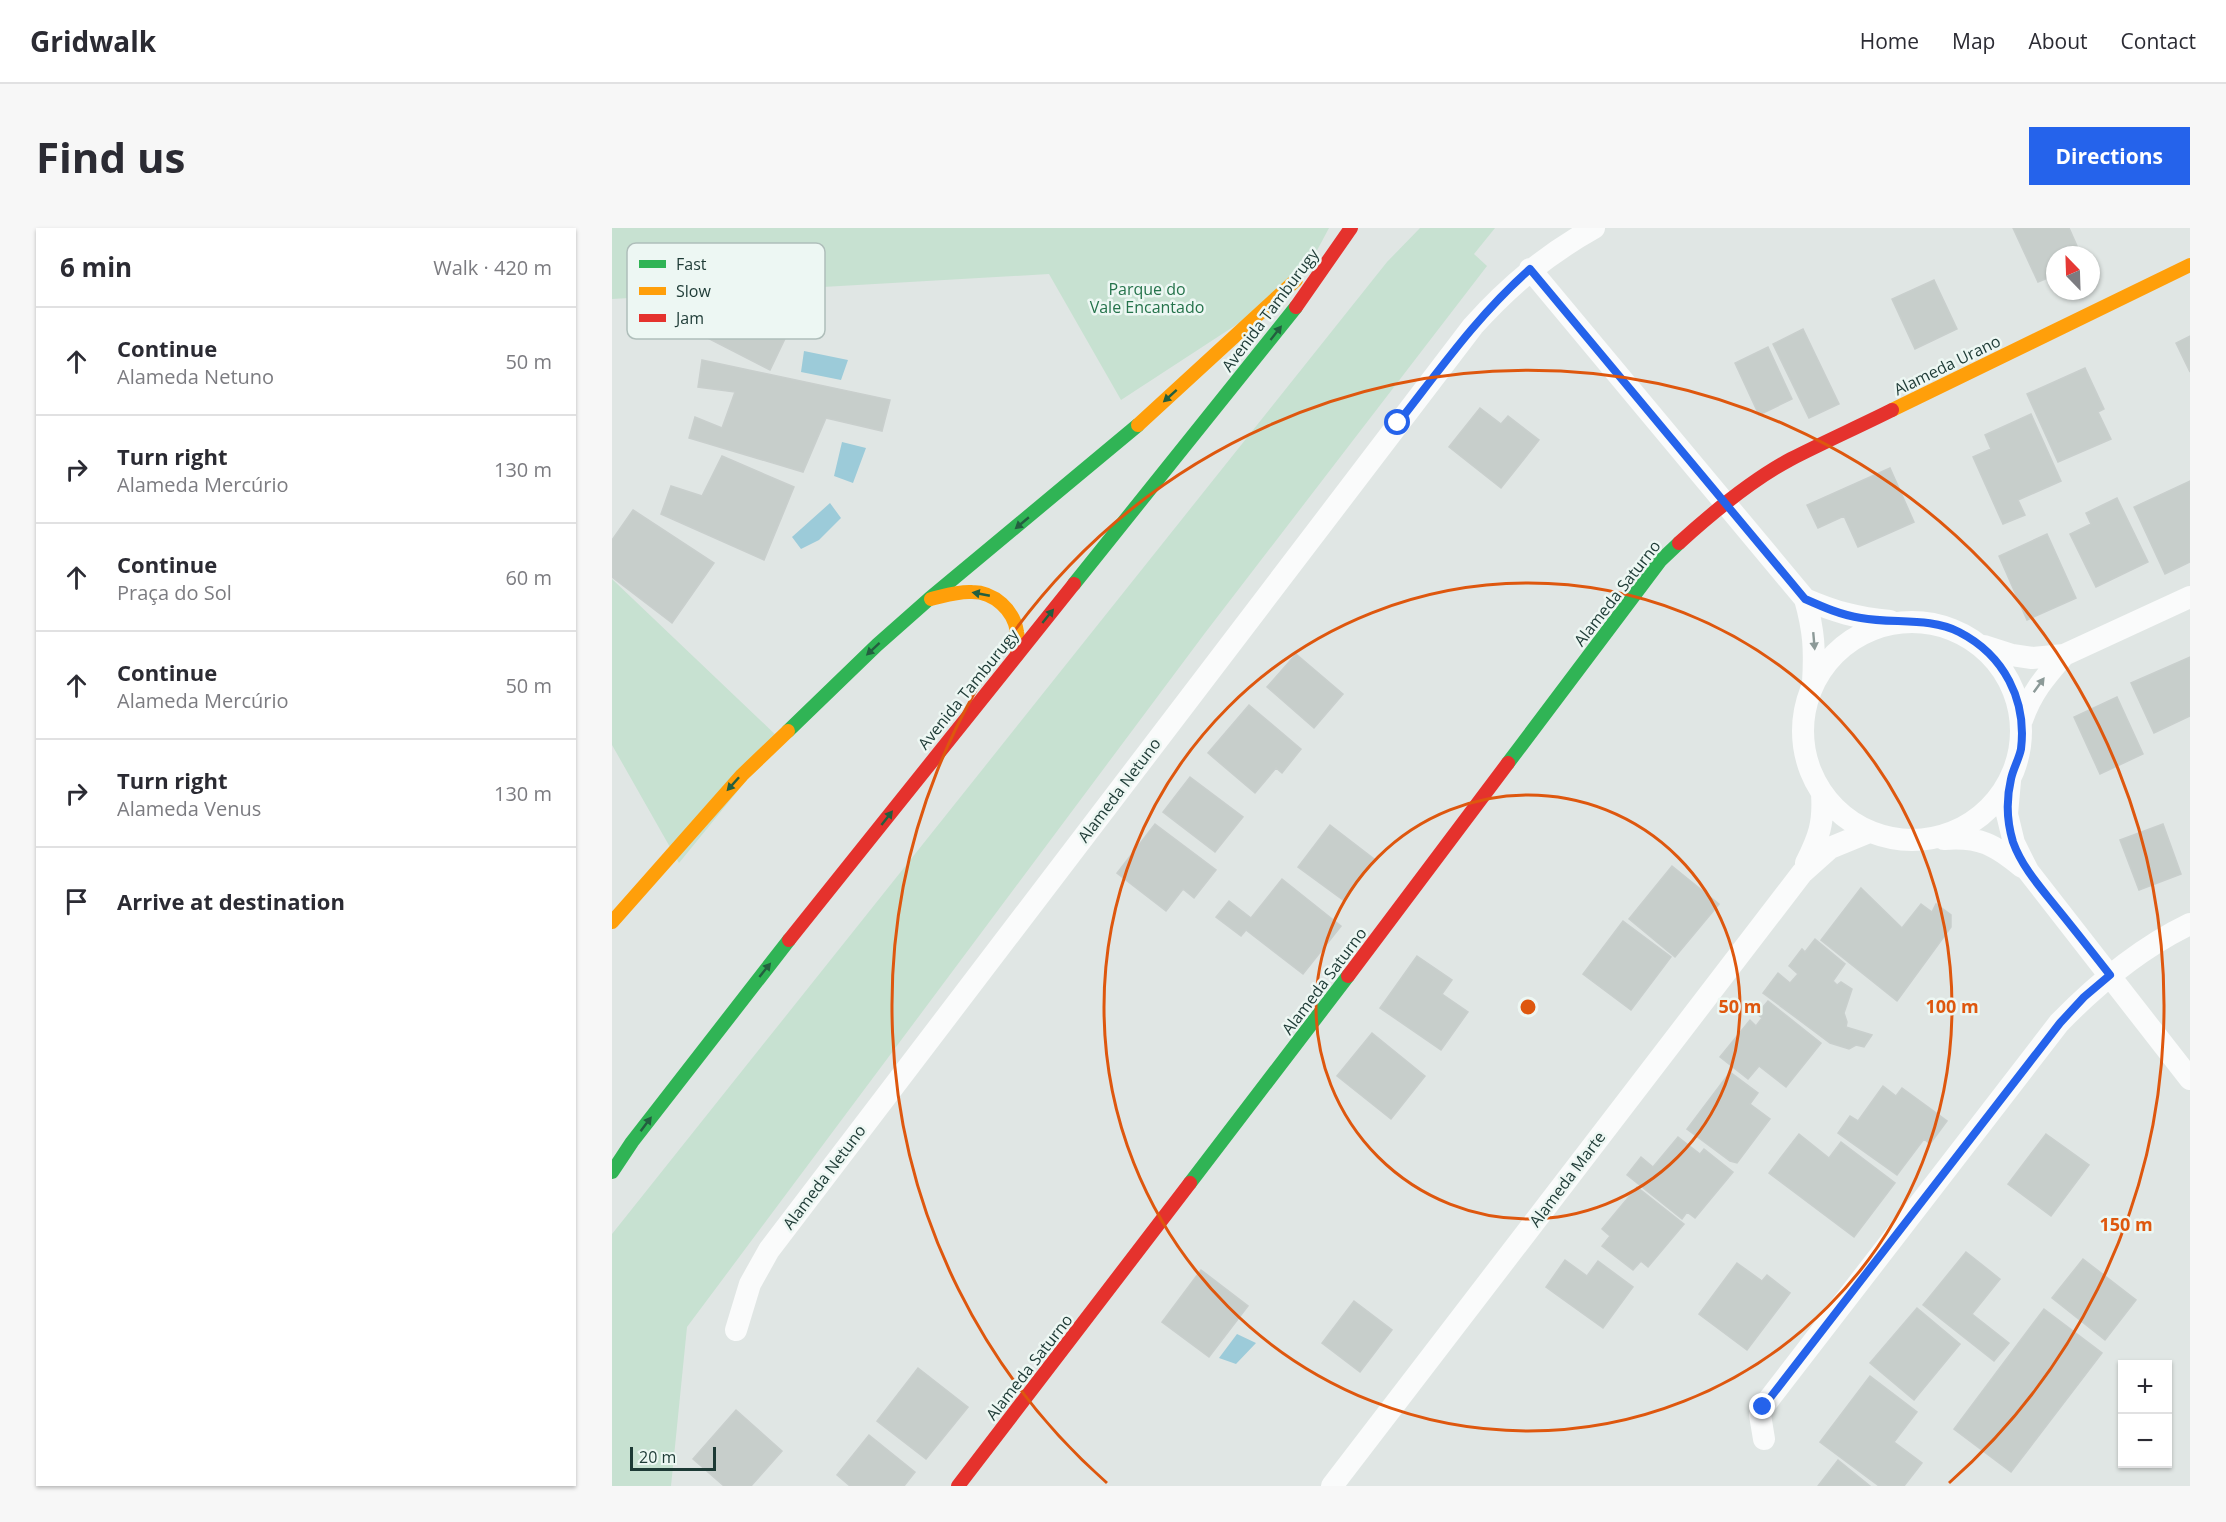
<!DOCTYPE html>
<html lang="en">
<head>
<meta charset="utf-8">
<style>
  body { margin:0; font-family:"Open Sans",sans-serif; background:#f7f7f7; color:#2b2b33 }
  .controls { position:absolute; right:18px; bottom:18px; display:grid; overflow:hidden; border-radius:0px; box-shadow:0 2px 4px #0004 }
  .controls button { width:54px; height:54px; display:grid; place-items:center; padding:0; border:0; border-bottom:2px solid #e1e1e2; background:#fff; color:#2b2b33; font:30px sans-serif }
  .compass { position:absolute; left:1434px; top:18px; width:54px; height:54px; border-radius:50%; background:#fff; box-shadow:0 2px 4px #0004; rotate:337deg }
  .scale { position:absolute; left:18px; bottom:15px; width:86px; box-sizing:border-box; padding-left:6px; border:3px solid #1d3a35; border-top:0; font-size:16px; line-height:21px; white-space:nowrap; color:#1d3a35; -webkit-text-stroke:4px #edf7f3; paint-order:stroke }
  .stop { position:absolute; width:18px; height:18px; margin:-14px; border:4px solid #2563eb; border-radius:50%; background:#fff }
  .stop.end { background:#2563eb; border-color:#fff; box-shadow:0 2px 6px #0008 }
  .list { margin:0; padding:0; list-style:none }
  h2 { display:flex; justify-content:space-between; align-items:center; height:78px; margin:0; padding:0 24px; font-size:26px }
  h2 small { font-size:20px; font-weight:400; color:#7c7c81 }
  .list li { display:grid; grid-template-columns:39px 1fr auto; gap:18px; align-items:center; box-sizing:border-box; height:108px; padding:0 24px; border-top:2px solid #e1e1e2 }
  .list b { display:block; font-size:22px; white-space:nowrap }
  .list p { margin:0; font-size:20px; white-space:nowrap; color:#7c7c81 }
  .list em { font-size:20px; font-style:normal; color:#7c7c81 }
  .icon { flex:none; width:33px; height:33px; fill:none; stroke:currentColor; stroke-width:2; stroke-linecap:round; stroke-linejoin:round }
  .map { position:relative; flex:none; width:1578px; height:1258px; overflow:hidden; border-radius:0px }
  header { display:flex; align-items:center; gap:36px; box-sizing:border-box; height:84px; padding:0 30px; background:#fff; border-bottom:2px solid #e1e1e2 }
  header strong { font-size:28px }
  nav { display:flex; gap:33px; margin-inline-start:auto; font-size:21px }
  .intro { display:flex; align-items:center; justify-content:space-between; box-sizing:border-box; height:144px; padding:0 36px }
  h1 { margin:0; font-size:42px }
  .button { padding:15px 27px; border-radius:0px; background:#2563eb; color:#fff; font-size:21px; font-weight:700 }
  main { display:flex; gap:36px; padding:0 36px }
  aside { flex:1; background:#fff; border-radius:0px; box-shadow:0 2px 4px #0004 }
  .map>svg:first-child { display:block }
  .green { fill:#c7e1d1 }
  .water { fill:#9ccbd9 }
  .building { fill:#c7cecb; stroke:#c9cfcd; stroke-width:1.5 }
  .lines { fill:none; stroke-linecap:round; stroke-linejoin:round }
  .street { stroke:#fafbfb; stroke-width:22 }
  .fast { stroke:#30b455; stroke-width:14 }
  .slow { stroke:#ff9f0a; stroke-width:14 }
  .jam { stroke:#e5322d; stroke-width:14 }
  .oneway { fill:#235f3f }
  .oneway2 { fill:#8c9a98 }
  .route { stroke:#2563eb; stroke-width:8 }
  .ring { fill:none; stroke:#de570e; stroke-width:3 }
  .labels { text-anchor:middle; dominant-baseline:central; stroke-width:5; stroke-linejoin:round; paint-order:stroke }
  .park-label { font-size:16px; fill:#25734b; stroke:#edf7f3 }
  .street-label { font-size:16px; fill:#1d3a35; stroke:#edf7f3 }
  .key { fill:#edf7f3; stroke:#afbeba; stroke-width:1.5 }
  .key-label { font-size:16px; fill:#1d3a35 }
  .centre { fill:#de570e; stroke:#edf7f3; stroke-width:3 }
  .ring-label { font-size:18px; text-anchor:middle; font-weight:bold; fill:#de570e; stroke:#edf7f3; stroke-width:5; stroke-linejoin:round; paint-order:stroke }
</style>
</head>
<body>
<header>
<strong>Gridwalk</strong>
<nav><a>Home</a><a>Map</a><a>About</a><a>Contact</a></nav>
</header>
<div class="intro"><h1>Find us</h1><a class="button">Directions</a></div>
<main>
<aside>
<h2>6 min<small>Walk · 420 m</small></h2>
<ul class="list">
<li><svg class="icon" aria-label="ahead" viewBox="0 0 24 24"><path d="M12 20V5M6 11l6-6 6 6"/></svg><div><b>Continue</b><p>Alameda Netuno</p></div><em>50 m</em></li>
<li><svg class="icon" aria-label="right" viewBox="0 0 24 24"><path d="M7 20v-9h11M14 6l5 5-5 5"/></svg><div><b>Turn right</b><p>Alameda Mercúrio</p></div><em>130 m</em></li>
<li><svg class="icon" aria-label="ahead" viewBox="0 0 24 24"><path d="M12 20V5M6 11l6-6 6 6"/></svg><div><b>Continue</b><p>Praça do Sol</p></div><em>60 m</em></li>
<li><svg class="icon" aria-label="ahead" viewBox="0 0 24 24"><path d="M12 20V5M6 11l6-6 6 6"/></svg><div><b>Continue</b><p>Alameda Mercúrio</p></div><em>50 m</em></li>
<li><svg class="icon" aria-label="right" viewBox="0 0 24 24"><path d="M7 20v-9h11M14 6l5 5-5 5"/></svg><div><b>Turn right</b><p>Alameda Venus</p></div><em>130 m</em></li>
<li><svg class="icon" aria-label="arrive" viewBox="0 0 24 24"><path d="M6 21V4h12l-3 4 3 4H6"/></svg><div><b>Arrive at destination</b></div></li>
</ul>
</aside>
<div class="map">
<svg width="1578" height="1258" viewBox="0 0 1578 1258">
  <rect width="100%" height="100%" fill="#e0e6e4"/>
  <path class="green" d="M0 0H717L687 56 509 172 437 46 0 71Z
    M808 0H883L862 26 875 38 593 405 75 1099 59 1258H0V1006L775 34Z
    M0 351 168 511 67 635 0 517Z"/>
  <path class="water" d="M192 123 236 132 229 152 189 144Z
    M230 214 254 220 241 255 222 248Z
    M218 275 229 290 207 312 189 321 180 309Z
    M625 1106 644 1115 624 1136 607 1130Z"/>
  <path class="building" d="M1401 0H1457L1469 27H1443V47L1426 54Z
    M1322 52 1345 101 1303 121 1280 71Z
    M111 59 180 96 158 142 80 102Z
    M1191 101 1227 176 1197 190 1161 116Z
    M1578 108V144L1564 115Z
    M1156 119 1180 171 1147 187 1123 135Z
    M90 132 278 172 270 203 214 190 191 244 77 210 83 189 110 200 123 164 86 159Z
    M1473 140 1492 181 1486 184 1499 211 1446 234 1415 166Z
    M868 180 889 196 896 188 927 212 889 260 837 219Z
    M1419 186 1449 253 1406 272 1413 287 1391 296 1361 229 1379 221 1373 207Z
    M110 228 182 259 152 332 49 286 59 258 90 268Z
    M1278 240 1302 294 1246 319 1232 288 1206 300 1195 277Z
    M1578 253V334L1553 346 1522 279Z
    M1505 270 1536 334 1484 359 1458 306 1479 296 1474 285Z
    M21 282 102 335 60 395 0 349V312Z
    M1435 306 1464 370 1415 392 1387 328Z
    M684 426 731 466 702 500 655 459Z
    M1578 429V488L1542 505 1519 455Z
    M1505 469 1531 526 1488 546 1462 489Z
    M637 477 689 521 670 545 664 540 643 565 596 525Z
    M578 549 631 589 603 624 551 584Z
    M543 596 604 642 582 670 571 661 554 683 505 645Z
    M1551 596 1569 646 1527 662 1508 612Z
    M718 597 762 631 731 672 686 639Z
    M1060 638 1107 676 1063 729 1017 691Z
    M670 651 729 698 691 746 634 702 629 708 604 689 617 673 639 690Z
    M1249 660 1290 700 1309 676 1320 684 1324 676 1339 687V699L1285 773 1209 712Z
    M1011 693 1059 729 1019 782 971 746Z
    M1203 711 1233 736 1221 753 1225 757 1229 754 1240 761 1232 785 1235 794 1234 799 1260 807 1252 819 1244 817 1237 821 1218 815 1151 765 1166 745 1178 755 1186 746 1177 738 1190 721 1193 724Z
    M805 728 840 752 830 766 856 784 829 822 768 780Z
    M1156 773 1209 815 1174 859 1147 838 1136 851 1108 829 1138 792 1144 798 1150 790 1145 786Z
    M760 805 813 848 779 891 725 848Z
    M1118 844 1146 865 1138 876 1158 891 1125 935 1118 933 1075 901Z
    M1271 858 1284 868 1290 860 1335 893 1318 916 1312 911 1285 947 1226 905 1238 888 1246 893Z
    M1187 906 1217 930 1229 914 1283 955 1242 1009 1157 945Z
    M1434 906 1477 937 1439 988 1396 956Z
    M1066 909 1088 926 1092 921 1121 944 1083 990 1075 984 1070 991 1015 947 1029 929 1041 939Z
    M1025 959 1072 996 1036 1039 1029 1033 1021 1042 990 1018 998 1008 990 1001Z
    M1354 1024 1388 1051 1360 1086 1397 1115 1382 1133 1311 1077Z
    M1471 1031 1524 1072 1493 1112 1440 1070Z
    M953 1032 975 1048 986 1033 1021 1059 991 1100 934 1059Z
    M1125 1035 1150 1053 1155 1047 1178 1065 1135 1122 1087 1086Z
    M589 1042 636 1078 597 1129 550 1094Z
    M742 1073 780 1102 748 1144 710 1115Z
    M1305 1080 1348 1116 1302 1172 1258 1135Z
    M1432 1081 1490 1125 1399 1244 1342 1201Z
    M306 1140 356 1179 314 1231 265 1193Z
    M1258 1148 1305 1184 1282 1214 1310 1235 1292 1258H1267L1208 1214Z
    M124 1182 170 1223 139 1258H112L81 1231Z
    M257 1207 303 1244 292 1258H238L225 1247Z
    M1226 1232 1258 1258H1206Z"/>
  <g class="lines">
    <path class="street" d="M918 41 1193 371C1202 403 1203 422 1201 455
      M1193 371C1223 384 1245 390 1278 393
      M1191 503a109 109 0 1 1 218 0a109 109 0 1 1-218 0Z
      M1372 418 1400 427 1420 430 1452 427 1578 369
      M1410 492C1420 464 1433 449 1452 427
      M1398 553 1395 586 1402 615 1416 643 1578 851
      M1332 611C1368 608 1383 617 1410 639
      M1194 635C1207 609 1212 595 1210 566
      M124 1102 138 1056 157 1022 861 98C898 57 934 27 982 0
      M1152 1211 1148 1187 1151 1179 1447 795C1486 755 1528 720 1578 696
      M720 1258 1190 645 1218 620 1257 604"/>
    <path class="fast" d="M462 356 684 79
      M176 503 265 417 317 371 526 197
      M896 535 1048 333 1067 315
      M0 944 20 914 177 712
      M578 955 736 748"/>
    <path class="slow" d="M1280 182 1578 37
      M526 197 684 52
      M319 371C332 368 346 363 360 364 382 364 402 382 405 404 407 411 405 419 405 427
      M0 694 130 547 176 503"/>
    <path class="jam" d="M684 79 739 0
      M1067 315C1101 284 1138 253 1179 231 1212 214 1246 199 1280 182
      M177 712 462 356
      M736 748 896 535
      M346 1258 578 955"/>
  </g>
  <defs><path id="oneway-solid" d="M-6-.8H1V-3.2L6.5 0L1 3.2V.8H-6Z" transform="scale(1.5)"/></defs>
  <g class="oneway">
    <use href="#oneway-solid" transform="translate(664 105) rotate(-52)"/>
    <use href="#oneway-solid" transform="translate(558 168) rotate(138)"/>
    <use href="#oneway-solid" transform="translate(410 295) rotate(140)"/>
    <use href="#oneway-solid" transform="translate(369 366) rotate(-169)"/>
    <use href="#oneway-solid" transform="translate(436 388) rotate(-51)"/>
    <use href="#oneway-solid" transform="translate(261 421) rotate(137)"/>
    <use href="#oneway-solid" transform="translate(121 556) rotate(132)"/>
    <use href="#oneway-solid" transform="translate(275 590) rotate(-52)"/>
    <use href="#oneway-solid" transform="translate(153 742) rotate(-51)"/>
    <use href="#oneway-solid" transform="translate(34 896) rotate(-53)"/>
  </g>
  <g class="oneway2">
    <use href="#oneway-solid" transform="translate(1202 413) rotate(85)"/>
    <use href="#oneway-solid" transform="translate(1427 457) rotate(-54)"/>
  </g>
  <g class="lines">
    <path class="route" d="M786 195C829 140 866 87 918 41L1193 371C1211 379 1229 387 1249 390 1281 396 1318 389 1347 404 1392 427 1415 472 1409 521 1407 531 1401 541 1399 551 1394 572 1395 594 1401 614 1410 639 1428 659 1444 679 1462 701 1480 724 1498 747L1472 769 1448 795 1151 1179"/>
  </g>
  <g class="ring">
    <circle cx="916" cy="779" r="212"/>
    <circle cx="916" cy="779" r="424"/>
    <path d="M495 1255A636 636 0 1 1 1337 1255"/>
  </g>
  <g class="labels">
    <g class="park-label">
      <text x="535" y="61">Parque do<tspan x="535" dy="18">Vale Encantado</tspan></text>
    </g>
    <g class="street-label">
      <text transform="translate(658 82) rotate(-53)">Avenida Tamburugy</text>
      <text transform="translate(1335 137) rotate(-26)">Alameda Urano</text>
      <text transform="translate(1005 365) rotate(-52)">Alameda Saturno</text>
      <text transform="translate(356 461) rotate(-51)">Avenida Tamburugy</text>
      <text transform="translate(507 562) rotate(-53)">Alameda Netuno</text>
      <text transform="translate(712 753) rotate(-53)">Alameda Saturno</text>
      <text transform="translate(212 949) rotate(-53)">Alameda Netuno</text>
      <text transform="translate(955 951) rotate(-53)">Alameda Marte</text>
      <text transform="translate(417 1139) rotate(-52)">Alameda Saturno</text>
    </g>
  </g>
  <rect x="15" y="15" width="198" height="96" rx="9" class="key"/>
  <rect x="27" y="32" width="27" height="8" fill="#30b455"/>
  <rect x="27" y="59" width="27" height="8" fill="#ff9f0a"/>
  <rect x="27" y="86" width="27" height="8" fill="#e5322d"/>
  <g class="key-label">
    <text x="64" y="42">Fast</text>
    <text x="64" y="69">Slow</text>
    <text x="64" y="96">Jam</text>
  </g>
  <circle cx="916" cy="779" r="9" class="centre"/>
  <g class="ring-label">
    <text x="1128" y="785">50 m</text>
    <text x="1340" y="785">100 m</text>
    <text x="1514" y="1003">150 m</text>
  </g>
</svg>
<div class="controls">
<button>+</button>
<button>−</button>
</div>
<svg class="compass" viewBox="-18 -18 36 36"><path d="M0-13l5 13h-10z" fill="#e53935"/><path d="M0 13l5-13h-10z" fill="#7c7c81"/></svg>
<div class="scale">20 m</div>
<div class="stop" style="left:786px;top:195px"></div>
<div class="stop end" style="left:1151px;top:1179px"></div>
</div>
</main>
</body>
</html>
